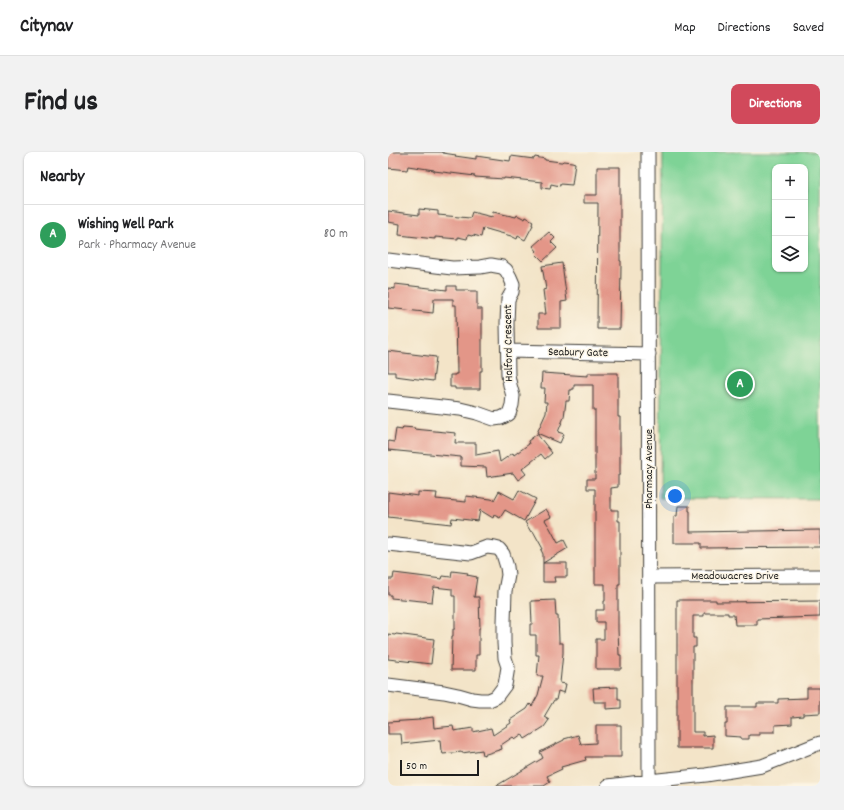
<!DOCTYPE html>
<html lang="en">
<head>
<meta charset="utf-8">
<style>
  body { margin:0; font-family:Dekko,sans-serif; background:#f2f2f2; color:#202124 }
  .controls { position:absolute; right:12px; top:12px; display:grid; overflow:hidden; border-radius:8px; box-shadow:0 1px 3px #0004 }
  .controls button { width:36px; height:36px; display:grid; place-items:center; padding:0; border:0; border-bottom:1px solid #e0e0e0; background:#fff; color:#202124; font:20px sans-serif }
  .scale { position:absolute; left:12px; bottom:10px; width:79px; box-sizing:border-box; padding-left:4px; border:2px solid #1c1c1c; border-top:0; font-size:11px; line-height:14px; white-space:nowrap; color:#1c1c1c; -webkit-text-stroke:3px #fcf5e5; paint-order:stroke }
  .you { position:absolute; left:287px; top:344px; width:14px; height:14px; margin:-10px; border:3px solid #fff; border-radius:50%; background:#1a73e8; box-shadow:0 0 0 6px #1a73e833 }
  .badge { display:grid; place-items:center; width:26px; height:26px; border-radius:50%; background:#d1495b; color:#fff; font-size:13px; font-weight:700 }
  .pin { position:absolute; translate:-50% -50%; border:2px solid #fff; box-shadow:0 1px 4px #0006 }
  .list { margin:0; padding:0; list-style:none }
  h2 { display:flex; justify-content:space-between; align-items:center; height:52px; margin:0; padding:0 16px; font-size:17px }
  h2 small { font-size:13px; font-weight:400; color:#757577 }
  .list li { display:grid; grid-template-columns:26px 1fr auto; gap:12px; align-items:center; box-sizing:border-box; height:60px; padding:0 16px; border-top:1px solid #e0e0e0 }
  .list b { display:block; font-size:15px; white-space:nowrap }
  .list p { margin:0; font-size:13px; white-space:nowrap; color:#757577 }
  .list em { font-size:13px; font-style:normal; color:#757577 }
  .icon { flex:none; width:22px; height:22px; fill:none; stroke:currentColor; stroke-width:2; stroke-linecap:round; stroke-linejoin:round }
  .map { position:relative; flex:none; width:432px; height:634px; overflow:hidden; border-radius:8px }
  header { display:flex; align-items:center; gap:24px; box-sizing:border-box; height:56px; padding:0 20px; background:#fff; border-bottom:1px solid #e0e0e0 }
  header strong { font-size:19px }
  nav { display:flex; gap:22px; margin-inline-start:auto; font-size:14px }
  .intro { display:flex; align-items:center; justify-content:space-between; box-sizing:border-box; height:96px; padding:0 24px }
  h1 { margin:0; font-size:28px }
  .button { padding:10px 18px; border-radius:8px; background:#d1495b; color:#fff; font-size:14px; font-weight:700 }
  main { display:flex; gap:24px; padding:0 24px }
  aside { flex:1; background:#fff; border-radius:8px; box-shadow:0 1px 3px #0004 }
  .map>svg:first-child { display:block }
  .green { fill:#7ed396; stroke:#4d7859; fill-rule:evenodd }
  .building { fill:#e39688 }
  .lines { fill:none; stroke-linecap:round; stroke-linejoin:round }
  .minor-casing { stroke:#3c3a36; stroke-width:15 }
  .minor { stroke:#fff; stroke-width:13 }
  .labels { text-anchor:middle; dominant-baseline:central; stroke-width:3; stroke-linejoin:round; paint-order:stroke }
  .street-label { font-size:12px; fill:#1c1c1c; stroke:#fcf5e5 }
</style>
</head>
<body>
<header>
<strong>Citynav</strong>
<nav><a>Map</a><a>Directions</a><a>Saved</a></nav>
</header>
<div class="intro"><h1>Find us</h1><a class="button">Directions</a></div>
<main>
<aside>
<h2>Nearby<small></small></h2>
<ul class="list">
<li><span class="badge" style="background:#2e9e5b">A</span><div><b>Wishing Well Park</b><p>Park · Pharmacy Avenue</p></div><em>80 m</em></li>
</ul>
</aside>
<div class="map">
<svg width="432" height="634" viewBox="0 0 432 634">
  <rect width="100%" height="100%" fill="#fcf5e5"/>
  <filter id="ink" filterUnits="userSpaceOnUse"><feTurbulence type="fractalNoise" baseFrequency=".025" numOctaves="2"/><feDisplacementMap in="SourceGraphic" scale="8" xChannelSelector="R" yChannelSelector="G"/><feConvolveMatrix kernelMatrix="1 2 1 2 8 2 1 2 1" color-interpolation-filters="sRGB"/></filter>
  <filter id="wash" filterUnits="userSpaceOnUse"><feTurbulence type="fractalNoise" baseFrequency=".012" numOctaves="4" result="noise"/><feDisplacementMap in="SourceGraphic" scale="16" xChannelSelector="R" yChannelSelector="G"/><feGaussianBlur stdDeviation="0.9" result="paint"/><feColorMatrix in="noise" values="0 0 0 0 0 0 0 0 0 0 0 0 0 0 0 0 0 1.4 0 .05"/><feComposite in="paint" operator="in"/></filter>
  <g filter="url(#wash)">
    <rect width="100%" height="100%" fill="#f3e4c8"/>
    <path class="green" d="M275 0H432V347L272 346ZM387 15H417V117H387Z"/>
    <g id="blocks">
      <path class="building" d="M0 0H55V1L68 3 67 4 88 7V4L122 9 123 4 146 7 147 5 157 7V8L173 10H174L175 9 184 10 187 11 184 33 172 32V34L163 32 162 37 154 36V30L116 26V27L87 25V24L46 19V18L20 14 19 18 0 16Z
        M209 15H232V109H233V114L232 177H209L210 51H196V43H209Z
        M31 57 50 59V63L82 66 84 60 104 65 105 60 128 65 129 63 137 67 138 65 145 69 144 73H145L137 88 130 84 129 87 123 84 95 76 93 85 85 83 84 84 80 83 79 87 70 85V87L47 85V87L11 83 12 72 0 70V59L31 63Z
        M161 80 167 86 163 90 169 96 155 109 147 101 149 99 145 94Z
        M174 111 179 149 173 150V176H150V162H158L155 138 158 137 154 114Z
        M7 132 59 138V134H68V138H80V139H89V157H94V219H92V237H67V235H62V223H67V222H69L68 153H65V147H46L45 161 0 156V136L7 137Z
        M0 199 48 205 45 229 7 224V220H0Z
        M154 221 200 224V221H230V265H232V323H230V335L223 336V358H230V369H232V432H230V477L231 503H233V517H208V487H216V470H208V458H216V449H217V432H207V337H199V327H207V258H205V233H186V237H184V238H182L181 249H178L176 265 170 280 176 282 172 291 149 281 158 261 159 250H156L157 236H153Z
        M15 275 27 276 26 277 68 281 67 291H88V303L110 299 112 310 125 301 126 303 141 292 140 289 149 282 164 301 157 307 153 302 143 310 134 317 138 322 130 328 125 321 99 325 98 315 73 314V305L0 298V289L6 290 8 277 14 278Z
        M131 338 148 347 136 369 117 358 112 366 106 363 105 366 92 358 90 369 64 366 63 372 0 365V340L30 344V340L49 341 48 347 78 350V344L103 347 106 348 111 339 126 347Z
        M290 354H301V359H302V380L432 378V395L313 396V391H286V364H289Z
        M158 357 163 365 157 368 162 376 170 391 176 388 180 396 155 411V402L153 398 155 397 145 379 143 380 137 370Z
        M155 411H179V425H166L167 430H155Z
        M64 419 80 421 79 423 89 425 86 445H91L92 476H91V503H88V518H63L64 484H65V477H67V444H64V437L46 435 44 450 3 446V443H0V427H5L6 421 54 427 55 424 63 425Z
        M167 448 168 464H170L171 488V491H175V501L172 531 178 532 176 541 170 539 168 548H166L156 565 161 568 156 575 137 587 134 582 127 587 125 585 113 593 114 597 95 603 94 598 74 601V600L55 602 54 599H53L52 588 14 592 13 582H0V570L31 568V567L45 565 46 576 65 574 66 579 85 576V580L103 576 105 583 123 571 122 568 139 557 142 552 144 554 150 543 155 524H149L151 503H148V483H142V472H144L143 449H144Z
        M289 448H328V450L432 449V465L369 467V473H347L346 463H340V461H316V464H305V486H308V495H305V580H315V584L325 583V596H289Z
        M0 482 7 483 8 482 46 487 43 512 0 507Z
        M230 535V548H233V556L218 557V550H206L205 536Z
        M419 536H432V561L415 562V564L404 565V572L387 573V580H372V583H361V587H353V585L337 584V572H339V555H369V551H390V547L419 546Z
        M208 573H233V605H197L198 608 173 615 174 617 159 624 162 630 156 634H108L155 606 152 600 176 588V587L190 583 193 592 208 591Z"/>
    </g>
  </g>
  <g filter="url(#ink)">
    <use href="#blocks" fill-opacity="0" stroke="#3c3a36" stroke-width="1"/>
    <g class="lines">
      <defs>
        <path id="minor" d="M260 0 261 634
          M0 108 64 116 92 115 103 113 114 115 118 118 122 125 125 132 124 140 120 147 119 171 120 223 122 233 125 244 124 253 121 262 113 266 106 267 89 261 72 257 0 249
          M120 199 261 202
          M0 392 83 401 99 395 107 396 111 397 115 402 119 415 120 423 117 439 116 470V491L117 506 120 515 117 533 108 545 101 548H92L84 547 70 543 56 540 0 533
          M261 425 432 424
          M220 634 261 629 318 623 374 614 432 591"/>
      </defs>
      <use href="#minor" class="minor-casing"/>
      <use href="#minor" class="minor"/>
    </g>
  </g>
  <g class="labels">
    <g class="street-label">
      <text transform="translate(121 191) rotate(-91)">Holford Crescent</text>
      <text transform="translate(190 201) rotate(1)">Seabury Gate</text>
      <text transform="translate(261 317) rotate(-90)">Pharmacy Avenue</text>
      <text x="347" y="424">Meadowacres Drive</text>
    </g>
  </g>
</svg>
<div class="controls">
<button>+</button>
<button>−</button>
<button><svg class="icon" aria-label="layers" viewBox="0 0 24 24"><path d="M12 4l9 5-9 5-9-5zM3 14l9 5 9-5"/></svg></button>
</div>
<div class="scale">50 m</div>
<div class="you"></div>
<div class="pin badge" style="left:352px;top:232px;background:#2e9e5b">A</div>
</div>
</main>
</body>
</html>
